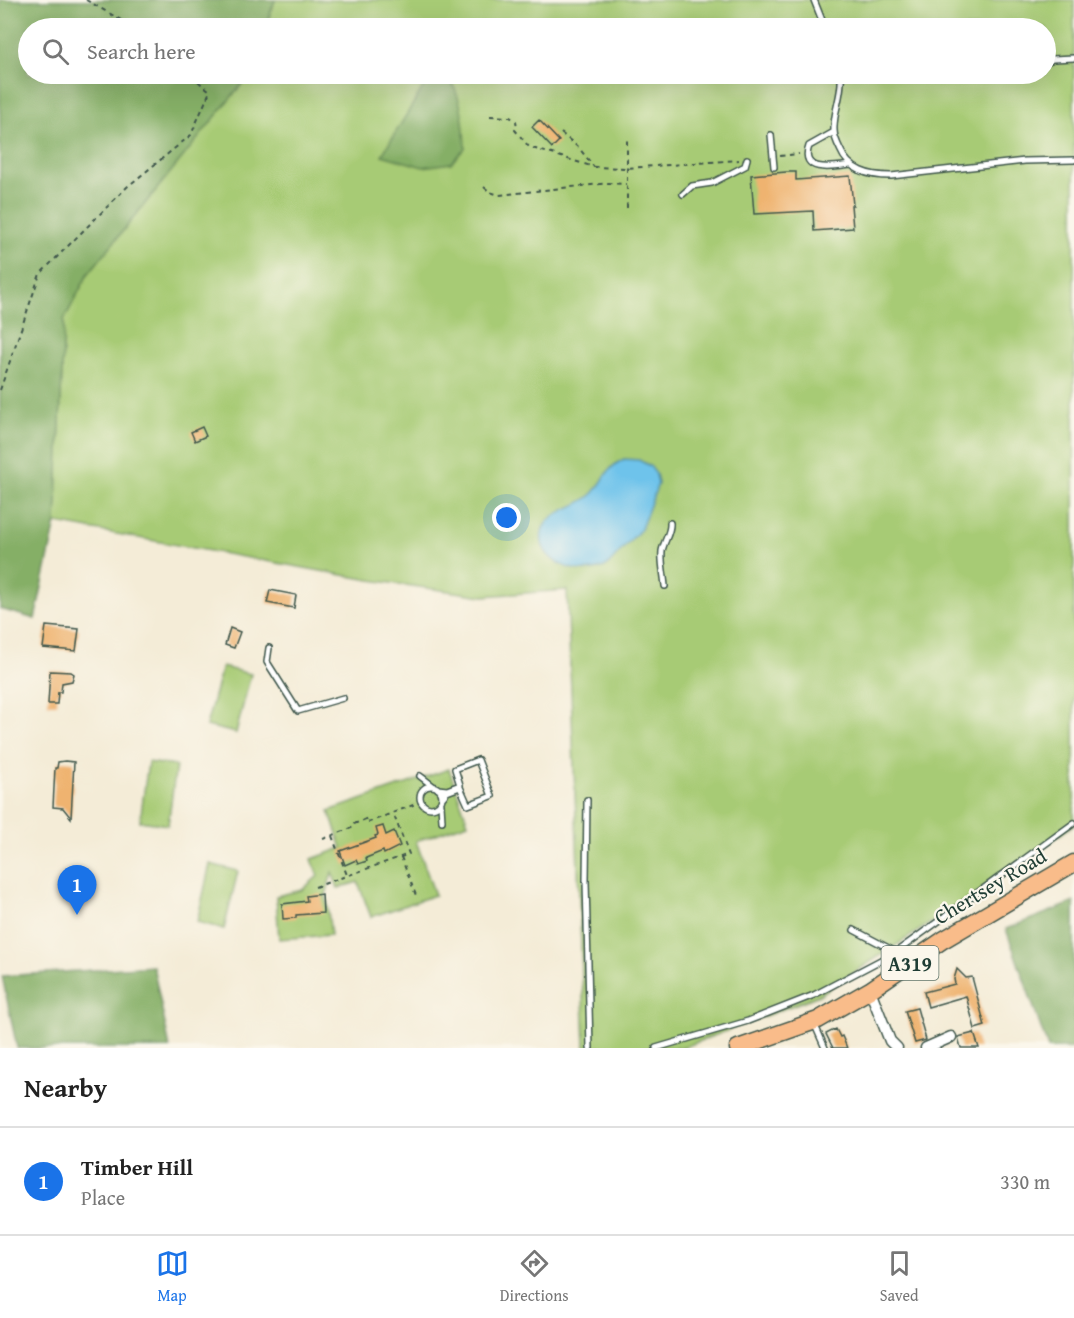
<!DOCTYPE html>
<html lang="en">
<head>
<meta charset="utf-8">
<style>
  body { margin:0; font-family:"Gentium Book Plus",serif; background:#f6f6f6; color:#222 }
  .you { position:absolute; left:507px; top:518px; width:21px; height:21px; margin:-15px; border:4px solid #fff; border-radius:50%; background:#1a73e8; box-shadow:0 0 0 9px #1a73e833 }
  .badge { display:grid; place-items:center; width:39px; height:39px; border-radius:50%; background:#1a73e8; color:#fff; font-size:20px; font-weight:700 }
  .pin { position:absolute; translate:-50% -50px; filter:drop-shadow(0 2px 3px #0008) }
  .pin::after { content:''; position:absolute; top:32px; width:21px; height:18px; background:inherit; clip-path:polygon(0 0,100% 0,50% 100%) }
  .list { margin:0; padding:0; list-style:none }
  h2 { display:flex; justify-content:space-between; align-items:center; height:78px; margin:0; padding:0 24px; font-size:26px }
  h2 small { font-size:20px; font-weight:400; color:#767676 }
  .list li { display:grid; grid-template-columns:39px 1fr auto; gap:18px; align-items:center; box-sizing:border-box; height:108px; padding:0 24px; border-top:2px solid #e0e0e0 }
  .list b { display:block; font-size:22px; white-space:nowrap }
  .list p { margin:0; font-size:20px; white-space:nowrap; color:#767676 }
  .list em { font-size:20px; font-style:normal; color:#767676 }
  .icon { flex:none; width:33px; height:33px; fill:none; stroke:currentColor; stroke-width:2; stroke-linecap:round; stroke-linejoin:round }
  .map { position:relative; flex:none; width:1074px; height:1048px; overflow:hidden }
  .search { position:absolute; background:#fff; box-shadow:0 6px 24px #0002; left:18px; right:18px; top:18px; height:66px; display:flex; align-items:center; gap:15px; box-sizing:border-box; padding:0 21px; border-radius:33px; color:#767676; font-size:22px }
  .sheet { height:186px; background:#fff }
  nav { display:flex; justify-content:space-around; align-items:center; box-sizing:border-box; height:84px; border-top:2px solid #e0e0e0; background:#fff; font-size:16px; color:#767676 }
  nav a { display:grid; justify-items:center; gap:3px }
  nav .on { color:#1a73e8 }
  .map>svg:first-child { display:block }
  .green { fill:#a7cb74; stroke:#638454; stroke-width:1.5 }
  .forest { fill:#85af66; stroke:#52764d; stroke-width:1.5 }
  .water { fill:#6ec3eb; stroke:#468090; stroke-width:1.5 }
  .building { fill:#efb370 }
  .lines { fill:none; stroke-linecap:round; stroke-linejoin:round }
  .service-casing { stroke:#3f574c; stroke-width:8 }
  .minor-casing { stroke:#3f574c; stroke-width:13 }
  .primary-casing { stroke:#3f574c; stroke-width:19 }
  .path { stroke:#3f574c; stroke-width:2; stroke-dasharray:4.5 4.5; stroke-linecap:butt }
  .service { stroke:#fff; stroke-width:5 }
  .minor { stroke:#fff; stroke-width:10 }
  .primary { stroke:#f9bc8a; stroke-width:16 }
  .labels { text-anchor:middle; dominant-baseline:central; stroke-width:4.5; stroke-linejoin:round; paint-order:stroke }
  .shield { fill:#fbf7ec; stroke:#61756b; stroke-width:1.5 }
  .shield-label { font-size:20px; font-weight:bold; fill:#1f3d34 }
  .street-label { font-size:21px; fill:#1f3d34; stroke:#fbf7ec }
</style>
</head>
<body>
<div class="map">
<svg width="1074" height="1048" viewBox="0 0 1074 1048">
  <rect width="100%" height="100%" fill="#fbf7ec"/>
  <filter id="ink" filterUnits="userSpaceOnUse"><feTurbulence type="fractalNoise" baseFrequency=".0167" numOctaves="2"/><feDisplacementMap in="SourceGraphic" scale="12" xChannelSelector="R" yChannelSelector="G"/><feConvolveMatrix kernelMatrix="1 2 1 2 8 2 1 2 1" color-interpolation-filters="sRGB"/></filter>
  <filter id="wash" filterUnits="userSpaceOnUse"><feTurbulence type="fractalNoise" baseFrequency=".008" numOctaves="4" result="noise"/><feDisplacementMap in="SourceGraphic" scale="24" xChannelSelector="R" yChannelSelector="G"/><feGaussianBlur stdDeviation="1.35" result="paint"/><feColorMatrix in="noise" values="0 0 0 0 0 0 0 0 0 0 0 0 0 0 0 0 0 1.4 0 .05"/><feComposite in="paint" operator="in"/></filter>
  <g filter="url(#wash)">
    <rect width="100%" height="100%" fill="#f4ecd7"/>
    <path class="green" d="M275 0H1074V824L1010 872 819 995 682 1048H585L567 590 483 596 370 580 56 523 64 320 88 274 250 74H1046V28H265Z
      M222 667 251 674 236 733 206 726Z
      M148 762 176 766 168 825 140 821Z
      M449 769 468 823 416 841 435 895 371 917 358 882 338 888 332 872 326 895 331 935 279 939 276 896 302 890 318 876 312 859 342 848 329 811Z
      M210 864 238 871 224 929 197 922Z"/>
    <path class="forest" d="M0 0H275L265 28H28V74H250L88 274 64 320 56 523 35 619 0 609Z
      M431 74H446C462 94 464 123 465 148L451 163 423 167 382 155Z
      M1074 902V1048H1048L1006 929Z
      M153 966 170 1048H17L2 976Z"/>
    <path class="water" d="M624 459 639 460 650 466 656 474 658 484 641 529 608 565C586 579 536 565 542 532 546 512 576 508 590 496 605 484 602 470 624 459Z"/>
    <g id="blocks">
      <path class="building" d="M539 120 559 141 552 148 532 127Z
        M786 172H796V180L850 176 853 205H851L853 228 814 231 813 211 754 214 751 175Z
        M202 427 206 436 195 441 191 432Z
        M270 590 296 595 294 608 267 603Z
        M46 626 79 629 76 651 43 648Z
        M230 628 240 632 234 648 225 645Z
        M50 671 71 672 74 674 72 681 62 683 61 692H58L57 704H48Z
        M65 761 74 762 71 818 63 808 53 807 55 768H57L58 762Z
        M383 826 386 835 394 831 400 846 384 854 383 851 366 858 367 861 358 864 356 860 345 865 340 851 376 838 375 836 378 835 376 828Z
        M322 894 323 913 296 915V918L283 919 282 904 307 901 306 896Z
        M957 969 966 978 972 977 985 1026 975 1029 966 996 928 1007 924 992 955 984 954 979Z
        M917 1008 926 1040 915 1043 905 1011Z
        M836 1029 840 1037 842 1036 847 1048H833L826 1034Z
        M974 1033 979 1048H961L958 1037Z"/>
    </g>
  </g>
  <g filter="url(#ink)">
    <use href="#blocks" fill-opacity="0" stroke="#3f574c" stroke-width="1.5"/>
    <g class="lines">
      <defs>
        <path id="service" d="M814 0 825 28
          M1046 62 1053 59 1074 58
          M841 74C843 95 833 111 834 130 834 136 837 143 840 149 849 171 869 176 891 176L1025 161 1074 160
          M834 132 809 146C799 174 835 167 850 165
          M771 135 774 167
          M683 194 692 186 712 183 745 166 747 159
          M665 586C664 574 661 563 662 551 664 541 671 532 670 523
          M269 648 267 662 298 711 343 698
          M420 776 433 786
          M420 797a11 11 0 1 1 22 0a11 11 0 1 1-22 0Z
          M438 789 447 790 460 785 455 769 478 760 492 796 468 805 460 787 447 792 443 797
          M587 800 586 881 590 1048
          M441 804 442 821
          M854 930 896 952
          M814 1023 825 1048
          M656 1048 748 1021 814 995 896 952 1074 823"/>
        <path id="minor" d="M870 990 890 1041 897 1048
          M926 1048 951 1037"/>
        <path id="primary" d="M738 1048 818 1020 870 990 943 940 1074 863"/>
      </defs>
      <use href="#service" class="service-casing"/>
      <use href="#minor" class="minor-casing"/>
      <use href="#primary" class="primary-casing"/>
      <path class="path" d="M86 0 135 28
        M490 116 510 117 516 121 517 127 515 130 529 147 594 167 627 168 739 160
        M561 133 579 148 594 167
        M780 156 799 154
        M484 187 490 192 499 195 609 183 626 184
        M627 208V136
        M0 390 40 274 127 187 191 135 210 91 189 74
        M332 836 347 875
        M323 839 354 827V824L368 818 369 822 421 802
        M401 857 417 898
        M315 887 409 854 393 813"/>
      <use href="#service" class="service"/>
      <use href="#minor" class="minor"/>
      <use href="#primary" class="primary"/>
    </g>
  </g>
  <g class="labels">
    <rect class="shield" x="881.5" y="946" width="57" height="34" rx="4.5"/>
    <g class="shield-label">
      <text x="910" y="963">A319</text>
    </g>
    <g class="street-label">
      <text transform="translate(990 886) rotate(-31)">Chertsey Road</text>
    </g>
  </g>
</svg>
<div class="you"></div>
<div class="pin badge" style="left:77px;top:915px">1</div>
<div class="search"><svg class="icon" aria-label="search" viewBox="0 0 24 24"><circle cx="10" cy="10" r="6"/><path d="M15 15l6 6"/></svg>Search here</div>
</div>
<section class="sheet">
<h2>Nearby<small></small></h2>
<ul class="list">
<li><span class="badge">1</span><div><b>Timber Hill</b><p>Place</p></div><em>330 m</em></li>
</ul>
</section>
<nav>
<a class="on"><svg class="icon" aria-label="map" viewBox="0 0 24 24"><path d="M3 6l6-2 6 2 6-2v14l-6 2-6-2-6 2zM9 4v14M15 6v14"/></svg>Map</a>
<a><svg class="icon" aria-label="directions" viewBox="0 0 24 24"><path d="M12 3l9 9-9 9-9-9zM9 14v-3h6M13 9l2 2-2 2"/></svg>Directions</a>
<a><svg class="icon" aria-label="saved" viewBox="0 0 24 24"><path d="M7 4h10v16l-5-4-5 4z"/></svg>Saved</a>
</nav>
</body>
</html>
